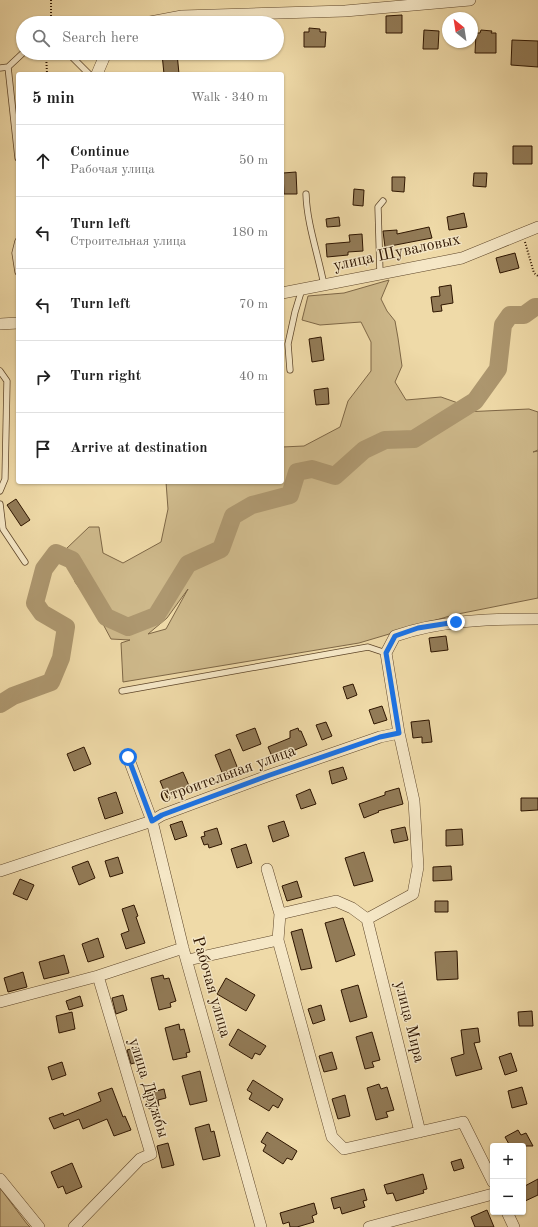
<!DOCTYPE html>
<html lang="en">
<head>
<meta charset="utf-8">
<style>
  body { margin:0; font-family:"Old Standard TT",serif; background:#f6f6f6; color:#222 }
  .controls { position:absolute; right:12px; bottom:12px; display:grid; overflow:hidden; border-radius:4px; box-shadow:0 1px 3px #0004 }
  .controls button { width:36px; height:36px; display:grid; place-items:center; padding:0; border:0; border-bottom:1px solid #e0e0e0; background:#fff; color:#222; font:20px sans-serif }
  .compass { position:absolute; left:442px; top:12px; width:36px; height:36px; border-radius:50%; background:#fff; box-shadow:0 1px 3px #0004; rotate:330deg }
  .stop { position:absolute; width:12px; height:12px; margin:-9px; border:3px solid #1a73e8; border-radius:50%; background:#fff }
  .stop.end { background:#1a73e8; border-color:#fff; box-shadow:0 1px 4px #0008 }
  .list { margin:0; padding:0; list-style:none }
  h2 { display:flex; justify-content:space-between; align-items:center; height:52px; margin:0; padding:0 16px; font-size:17px }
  h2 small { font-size:13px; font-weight:400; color:#767676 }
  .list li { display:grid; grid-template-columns:26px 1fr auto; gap:12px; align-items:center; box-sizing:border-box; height:72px; padding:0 16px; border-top:1px solid #e0e0e0 }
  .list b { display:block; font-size:15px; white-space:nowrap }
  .list p { margin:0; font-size:13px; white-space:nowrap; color:#767676 }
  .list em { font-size:13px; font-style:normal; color:#767676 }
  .icon { flex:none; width:22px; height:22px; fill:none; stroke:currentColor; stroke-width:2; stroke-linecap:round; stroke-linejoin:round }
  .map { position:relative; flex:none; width:538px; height:1227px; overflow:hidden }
  .search { position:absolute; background:#fff; box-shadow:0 1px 3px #0004; left:16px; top:16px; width:268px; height:44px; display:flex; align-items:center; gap:10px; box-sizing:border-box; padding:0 14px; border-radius:22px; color:#767676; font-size:15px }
  .panel { position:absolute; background:#fff; box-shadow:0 1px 3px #0004; left:16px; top:72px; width:268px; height:412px; border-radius:4px }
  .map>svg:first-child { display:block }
  .green { fill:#ceb98b; stroke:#7e6746; fill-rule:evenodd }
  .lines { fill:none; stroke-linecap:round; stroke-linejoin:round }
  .river { stroke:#ad976f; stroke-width:18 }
  .building { fill:#927b57; stroke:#2e1500 }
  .service-casing { stroke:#5e462a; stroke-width:7 }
  .minor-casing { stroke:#5e462a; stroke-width:12 }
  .path { stroke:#2e1500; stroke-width:2; stroke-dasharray:1 2; stroke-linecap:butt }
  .service { stroke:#f5e7c6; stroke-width:5.5 }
  .minor { stroke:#f5e7c6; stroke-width:11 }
  .route { stroke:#1a73e8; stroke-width:5 }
  .labels { text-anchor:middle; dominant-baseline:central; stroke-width:3; stroke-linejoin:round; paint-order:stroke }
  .street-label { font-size:16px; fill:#2e1500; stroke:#f5e7c6 }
</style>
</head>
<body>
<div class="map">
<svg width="538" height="1227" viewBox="0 0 538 1227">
  <rect width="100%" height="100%" fill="#efdaa8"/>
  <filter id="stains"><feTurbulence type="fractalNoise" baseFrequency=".005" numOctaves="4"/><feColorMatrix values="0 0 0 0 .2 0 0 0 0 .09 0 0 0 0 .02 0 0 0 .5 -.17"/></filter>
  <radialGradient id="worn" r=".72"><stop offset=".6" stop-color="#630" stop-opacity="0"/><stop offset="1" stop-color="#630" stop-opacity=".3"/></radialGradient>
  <path class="green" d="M389 280 381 299 387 311 395 321 398 338 402 366 395 382 406 400 441 397 458 403 463 412 529 409 538 412V450L533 452 538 451V598L453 615 359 643 123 682 121 643 130 640 111 639 96 611 75 582 66 549 89 527H99L103 553 123 563 161 542 168 509 166 482H282V447L304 446 340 427 348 401 371 371V342L361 322 320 325 302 320 308 296 344 293ZM188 589 166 629 148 634 167 618Z
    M0 1188 27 1224 30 1227H0Z"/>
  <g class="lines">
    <path class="river" d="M0 704 13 696 51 682 61 658 66 627 42 613 35 603 44 569 56 553 72 560 106 617 128 627 156 616 188 564 221 549 233 516 252 505 290 495 297 472 312 469 335 476 364 450 385 440 414 439 475 401 498 369 503 325 510 315H524L535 307H538"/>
  </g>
  <path class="building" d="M402 15V33H386V16Z
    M309 28 320 29V32H326L325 47H304V32H309Z
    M424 30 439 31 438 49H423Z
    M481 30 492 31 491 33H496V53H475L476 33H480Z
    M512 40 538 41V67L511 65Z
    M177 53 179 74H164L162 54Z
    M513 146H532V164H513Z
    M296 172 297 194H284L283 173Z
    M474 173H487L486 187 473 186Z
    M392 177H405L404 192 392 191Z
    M354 189 364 190 363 206 353 205Z
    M464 213 467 227 449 230 447 217Z
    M339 217 340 226 327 227 326 219Z
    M429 227 432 238 385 247 383 231 397 230V234Z
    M362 234 363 251 348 252V255L327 257 326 244 350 242 349 235Z
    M515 253 519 268 500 273 496 258Z
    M451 285 453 303 441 305 442 311 433 312 431 297 440 296 439 287Z
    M321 337 324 360 312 362 309 339Z
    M328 388 329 404 316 405 314 390Z
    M16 499 30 520 21 526 7 505Z
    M446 636 448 650 431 652 429 638Z
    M353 684 357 695 347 699 343 687Z
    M382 706 387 720 374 724 369 710Z
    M429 720 432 742 422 743V737L413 738 411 722Z
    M326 722 332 736 322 740 316 725Z
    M255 728 261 744 243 751 236 735Z
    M298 728 299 731H301L307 745 273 759 268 747 290 738V731Z
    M84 747 91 764 74 771 67 754Z
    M230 749 238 769 223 775 215 755Z
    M343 767 347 779 332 784 329 771Z
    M183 772 190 788 167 798 160 781Z
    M399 788 403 804 378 811 379 812 364 818 359 804 385 795V792Z
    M310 789 316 804 301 809 296 795Z
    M116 792 123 813 105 819 98 798Z
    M521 798H538V810L521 811Z
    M182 821 187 836 175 840 170 825Z
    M284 821 289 836 273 842 268 826Z
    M405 827 408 840 394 843 391 830Z
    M217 828 222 844 209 848 208 844 204 845 201 837 205 836 204 832Z
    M462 829 463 845 446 846V830Z
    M246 844 252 863 237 868 231 849Z
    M364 852 373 881 354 886 345 858Z
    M118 857 123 873 110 877 105 861Z
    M88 861 95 878 79 885 72 867Z
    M451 866 452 880 433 881V867Z
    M20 879 34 885 27 900 13 894Z
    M297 881 302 897 287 901 282 886Z
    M435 901H448V912H435Z
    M134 905 138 916 136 917 145 943 126 949 121 934 129 931 122 909Z
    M343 918 355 955 336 962 325 923Z
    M302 929 312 968 301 970 291 932Z
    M98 938 104 957 88 962 82 944Z
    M457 951 458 979 437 980 435 952Z
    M64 955 69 973 44 979 39 962Z
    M23 972 27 987 8 992 4 978Z
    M163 975 164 979 169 978 176 1001 170 1003 171 1007 159 1010 151 978Z
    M226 978 255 995 246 1011 217 994Z
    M358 985 367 1017 350 1022 341 990Z
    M123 995 127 1010 116 1014 112 998Z
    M80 996 83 1006 69 1010 66 1001Z
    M321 1005 325 1020 313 1024 308 1009Z
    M532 1011 533 1026H519L518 1012Z
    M72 1012 75 1029 59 1033 56 1016Z
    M179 1024 180 1030 184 1029 190 1052 186 1053 187 1057 173 1060 165 1028Z
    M478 1028 480 1042 474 1043 482 1069 456 1076 451 1058 464 1054 461 1030Z
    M238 1029 266 1046 260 1055 255 1053 252 1059 229 1045Z
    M372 1032 380 1060 372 1062 374 1067 365 1069 356 1037Z
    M138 1047 141 1061 131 1064 127 1050Z
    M332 1052 337 1069 324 1072 319 1056Z
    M511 1053 517 1071 505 1075 499 1057Z
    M62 1062 66 1075 52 1080 48 1067Z
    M200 1071 207 1101 190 1105 182 1076Z
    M253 1080 283 1099 278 1108 273 1105 269 1111 249 1099 252 1093 247 1090Z
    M379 1084 381 1089 387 1087 394 1110 386 1112 388 1117 376 1120 367 1088Z
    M522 1087 527 1104 512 1108 508 1091Z
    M112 1088 123 1117 125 1116 131 1130 114 1136 107 1119 83 1129 79 1119 54 1129 49 1118 63 1113 64 1116 101 1101 98 1093Z
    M164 1089 166 1098 158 1100 159 1106 149 1109 145 1094Z
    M345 1095 350 1116 338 1119 332 1099Z
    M209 1124 211 1132 214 1131 220 1156 203 1160 195 1128Z
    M518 1130 521 1135 526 1133 533 1146H510L505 1137Z
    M267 1132 297 1151 292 1160 287 1158 283 1164 263 1151 266 1145 261 1142Z
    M168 1143 174 1165 162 1168 157 1146Z
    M461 1159 464 1168 454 1171 451 1162Z
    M72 1163 82 1187 66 1194 63 1186 58 1188 51 1172Z
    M423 1174 427 1189 423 1190 424 1193 396 1201 393 1193 387 1194 384 1185Z
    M538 1179V1195L523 1202V1187Z
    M364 1189 367 1200 363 1201 365 1207 342 1214 340 1207 334 1209 331 1198Z
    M314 1203 317 1214 312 1216 314 1222 297 1227H290L289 1222 283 1224 280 1213Z
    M487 1210 494 1227H475L471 1217Z"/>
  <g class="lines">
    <defs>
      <path id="service" d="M68 53 89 74
        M8 67 23 53
        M0 68 8 67 18 158
        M306 194C307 224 318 254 324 285
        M18 241 15 253 18 272
        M380 273 378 207 383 201
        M290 370 288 344 295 312 302 289
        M0 371 7 381 5 479 0 491
        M0 504 3 529 25 562
        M122 691 368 647 386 653"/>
      <path id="minor" d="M145 23 182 16 345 11 470 0
        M97 74 106 53
        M282 293 462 258 538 227
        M0 324 18 323
        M128 757 152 821 183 948 261 1227
        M267 869 280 914 278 940 332 1137 344 1149 463 1122 493 1182
        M0 871 152 821 162 815 270 775 380 737 399 733
        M280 914 336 901 352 908 367 919
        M367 919 413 894 418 867 414 801 399 733 386 653 395 636C441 620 490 619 538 619
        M367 919 420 1132
        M188 960 278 940
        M0 1002 98 976 183 948
        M0 1179 39 1227
        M507 1212 514 1227
        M74 1227 140 1159 151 1154 98 976
        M369 1227 493 1194"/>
    </defs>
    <use href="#service" class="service-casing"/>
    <use href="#minor" class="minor-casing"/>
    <path class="path" d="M51 0V23
      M46 53 47 74
      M525 242 534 273 538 276"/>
    <use href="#service" class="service"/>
    <use href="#minor" class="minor"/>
  </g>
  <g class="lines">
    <path class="route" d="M128 757 152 821 162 815 270 775 380 737 399 733 386 653 395 636 418 628 456 622"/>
  </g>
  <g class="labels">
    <g class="street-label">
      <text transform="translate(397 253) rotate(-12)">улица Шуваловых</text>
      <text transform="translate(228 775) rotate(-20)">Строительная улица</text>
      <text transform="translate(211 987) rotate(74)">Рабочая улица</text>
      <text transform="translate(409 1022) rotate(76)">улица Мира</text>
      <text transform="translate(148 1088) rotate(73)">улица Дружбы</text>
    </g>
  </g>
  <rect width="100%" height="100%" filter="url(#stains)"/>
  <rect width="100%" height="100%" fill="url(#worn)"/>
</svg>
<div class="controls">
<button>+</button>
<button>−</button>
</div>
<svg class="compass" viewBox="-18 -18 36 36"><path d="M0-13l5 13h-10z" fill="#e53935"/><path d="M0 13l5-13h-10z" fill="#767676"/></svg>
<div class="stop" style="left:128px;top:757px"></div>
<div class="stop end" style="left:456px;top:622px"></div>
<div class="search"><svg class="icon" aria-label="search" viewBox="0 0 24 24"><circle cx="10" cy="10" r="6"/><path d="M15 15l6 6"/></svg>Search here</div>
<section class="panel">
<h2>5 min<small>Walk · 340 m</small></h2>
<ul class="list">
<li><svg class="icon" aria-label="ahead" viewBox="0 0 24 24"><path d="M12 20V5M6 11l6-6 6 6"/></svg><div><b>Continue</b><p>Рабочая улица</p></div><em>50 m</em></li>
<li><svg class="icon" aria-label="left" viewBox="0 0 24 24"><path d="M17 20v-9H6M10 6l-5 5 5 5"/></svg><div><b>Turn left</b><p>Строительная улица</p></div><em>180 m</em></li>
<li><svg class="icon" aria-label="left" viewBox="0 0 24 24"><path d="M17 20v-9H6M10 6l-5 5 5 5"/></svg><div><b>Turn left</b></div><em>70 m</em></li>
<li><svg class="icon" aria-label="right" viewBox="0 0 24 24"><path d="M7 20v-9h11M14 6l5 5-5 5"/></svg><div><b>Turn right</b></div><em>40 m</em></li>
<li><svg class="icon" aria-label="arrive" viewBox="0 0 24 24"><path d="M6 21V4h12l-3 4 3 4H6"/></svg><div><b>Arrive at destination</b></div></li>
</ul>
</section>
</div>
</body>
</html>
